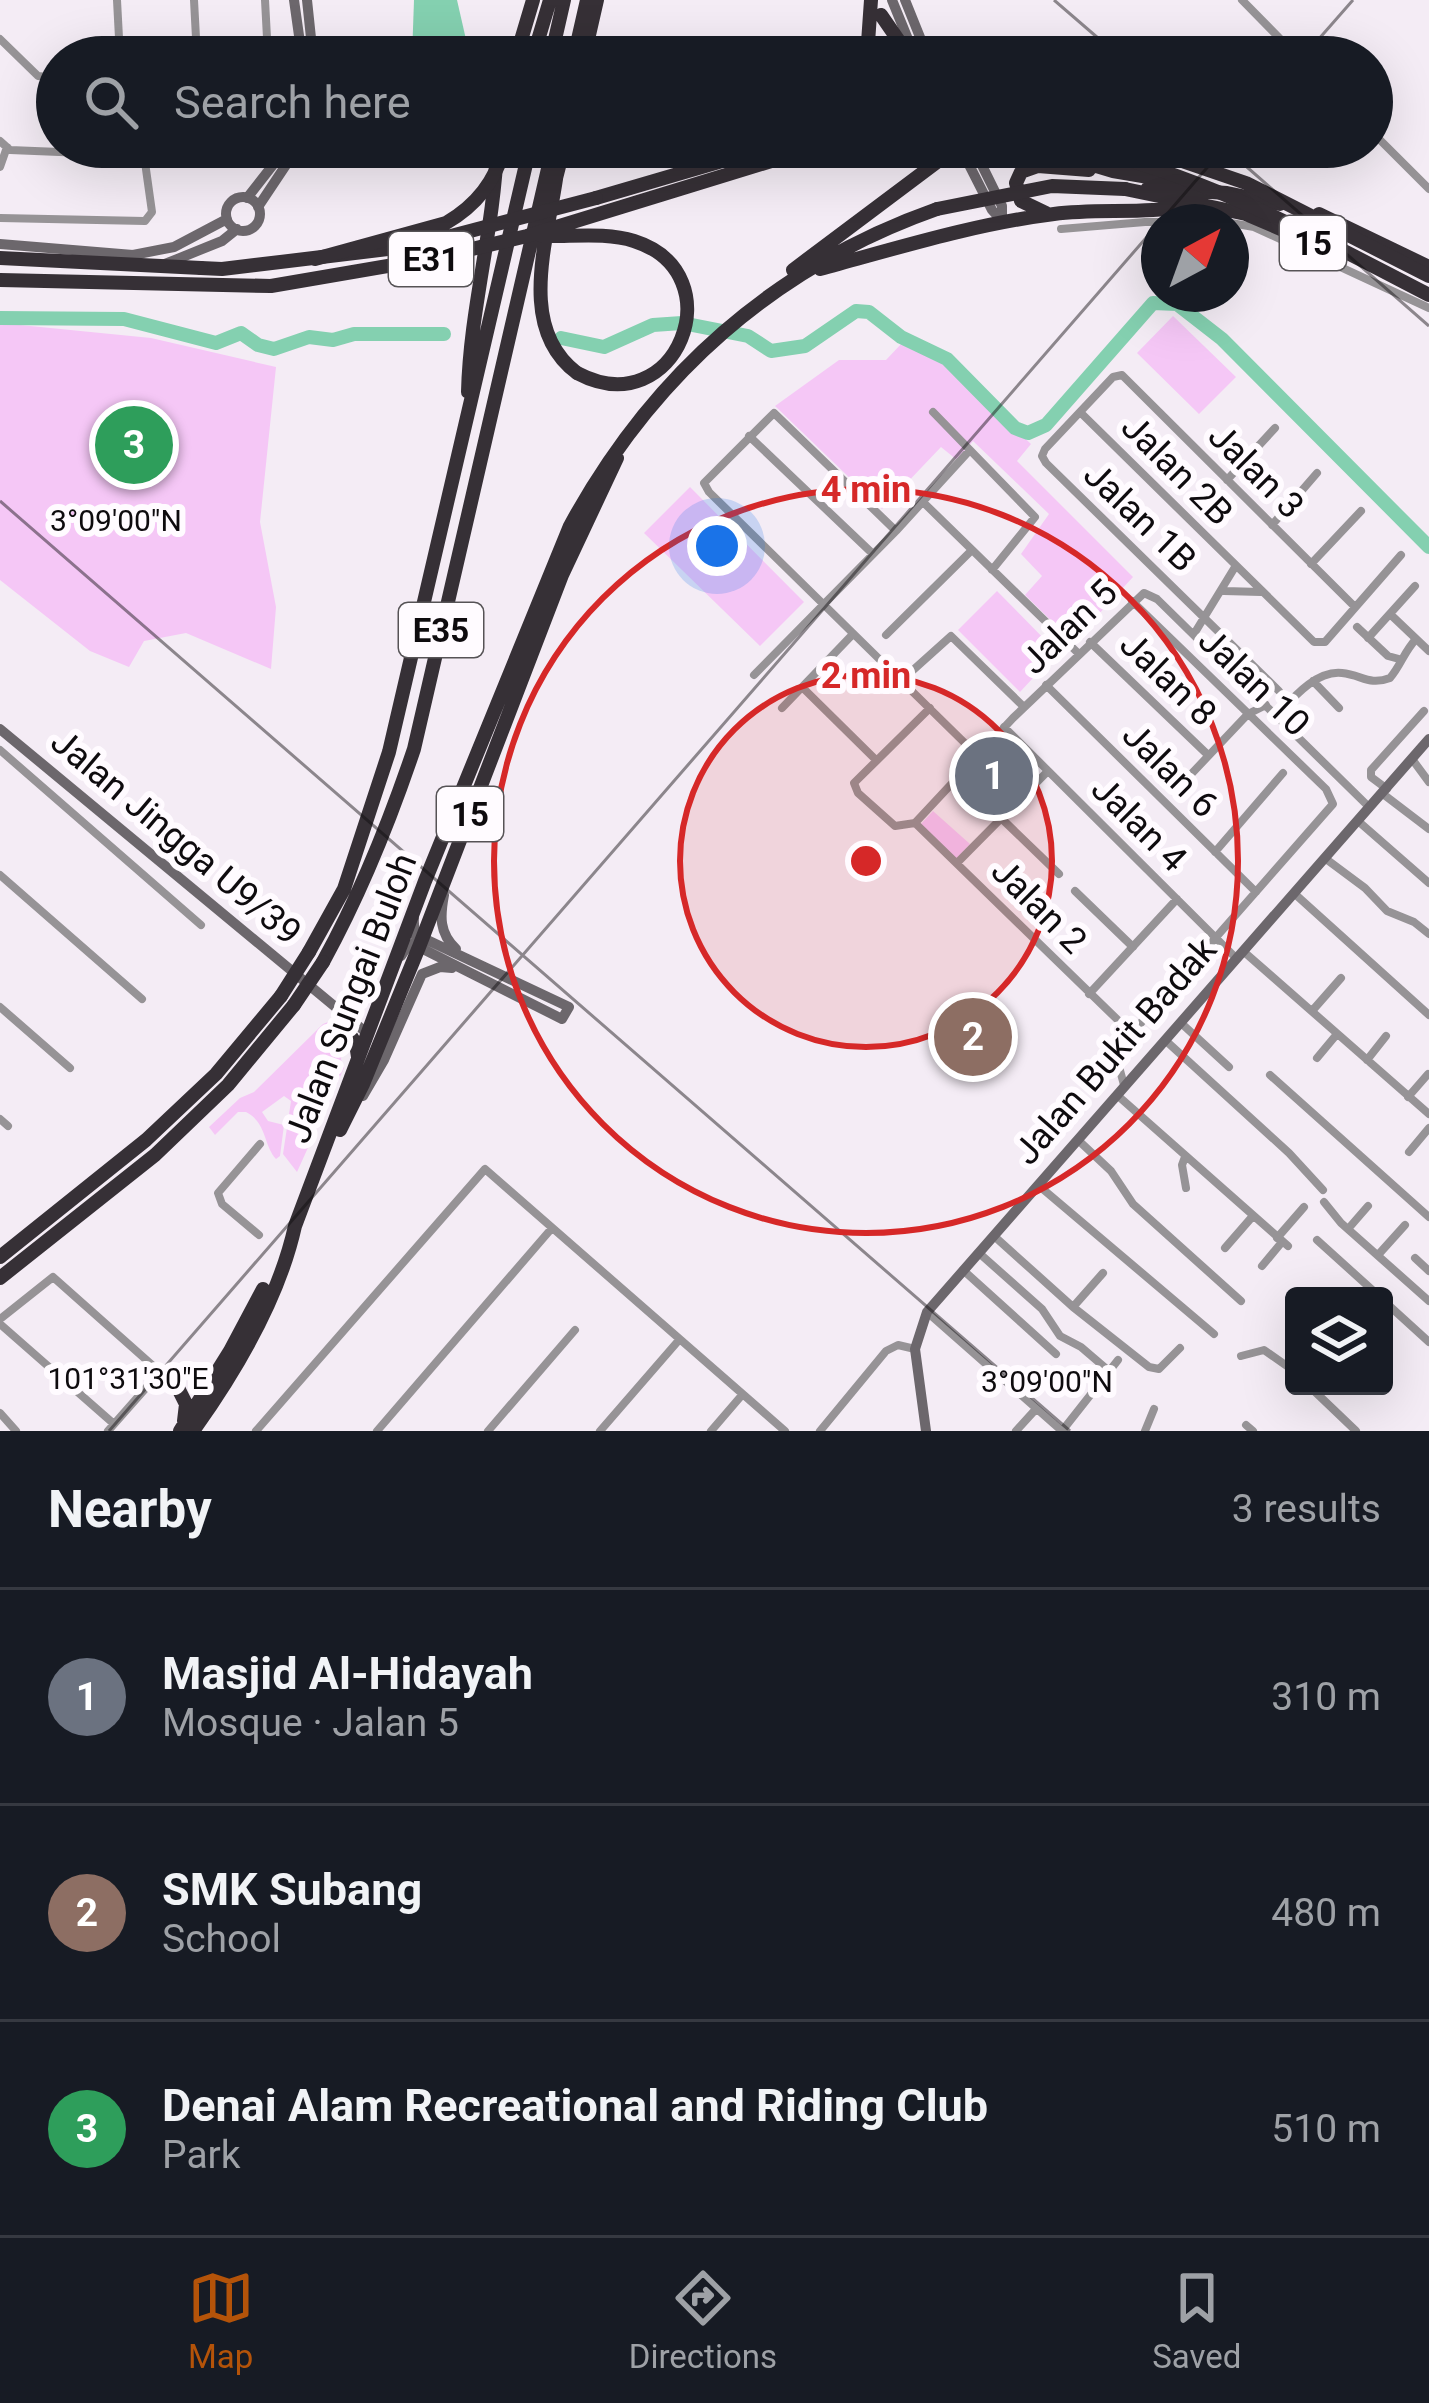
<!DOCTYPE html>
<html lang="en">
<head>
<meta charset="utf-8">
<style>
  body { margin:0; font-family:Roboto,sans-serif; background:#20242c; color:#f1f3f6 }
  .controls { position:absolute; right:36px; bottom:36px; display:grid; overflow:hidden; border-radius:12px; box-shadow:0 12px 48px #0002 }
  .controls button { width:108px; height:108px; display:grid; place-items:center; padding:0; border:0; border-bottom:3px solid #363941; background:#171b24; color:#f1f3f6; font:60px sans-serif }
  .compass { position:absolute; left:1141px; top:204px; width:108px; height:108px; border-radius:50%; background:#171b24; box-shadow:0 12px 48px #0002; rotate:41deg }
  .you { position:absolute; left:717px; top:546px; width:42px; height:42px; margin:-30px; border:9px solid #fff; border-radius:50%; background:#1a73e8; box-shadow:0 0 0 18px #1a73e833 }
  .badge { display:grid; place-items:center; width:78px; height:78px; border-radius:50%; background:#b45309; color:#fff; font-size:39px; font-weight:700 }
  .pin { position:absolute; translate:-50% -50%; border:6px solid #fff; box-shadow:0 3px 12px #0006 }
  .list { margin:0; padding:0; list-style:none }
  h2 { display:flex; justify-content:space-between; align-items:center; height:156px; margin:0; padding:0 48px; font-size:51px }
  h2 small { font-size:39px; font-weight:400; color:#9ea1a6 }
  .list li { display:grid; grid-template-columns:78px 1fr auto; gap:36px; align-items:center; box-sizing:border-box; height:216px; padding:0 48px; border-top:3px solid #363941 }
  .list b { display:block; font-size:45px; white-space:nowrap }
  .list p { margin:0; font-size:39px; white-space:nowrap; color:#9ea1a6 }
  .list em { font-size:39px; font-style:normal; color:#9ea1a6 }
  .icon { flex:none; width:66px; height:66px; fill:none; stroke:currentColor; stroke-width:2; stroke-linecap:round; stroke-linejoin:round }
  .map { position:relative; flex:none; width:1429px; height:1431px; overflow:hidden }
  .search { position:absolute; background:#171b24; box-shadow:0 12px 48px #0002; left:36px; right:36px; top:36px; height:132px; display:flex; align-items:center; gap:30px; box-sizing:border-box; padding:0 42px; border-radius:66px; color:#9ea1a6; font-size:45px }
  .sheet { height:804px; background:#171b24 }
  nav { display:flex; justify-content:space-around; align-items:center; box-sizing:border-box; height:168px; border-top:3px solid #363941; background:#171b24; font-size:33px; color:#9ea1a6 }
  nav a { display:grid; justify-items:center; gap:6px }
  nav .on { color:#b45309 }
  .map>svg:first-child { display:block }
  .green { fill:#f5c7f6 }
  .water { fill:#84d0b0 }
  .lines { fill:none; stroke-linecap:round; stroke-linejoin:round }
  .river { stroke:#84d0b0; stroke-width:14 }
  .street { stroke:#969396; stroke-width:8 }
  .secondary { stroke:#6c676c; stroke-width:10 }
  .highway { stroke:#363036; stroke-width:14 }
  .highway-bridge { stroke:#363036; stroke-width:14 }
  .ticks { fill:none; stroke:#0e0b0e; stroke-width:3; stroke-opacity:0.45 }
  .ring { fill:none; stroke:#d62828; stroke-width:6 }
  .labels { text-anchor:middle; dominant-baseline:central; stroke-width:12; stroke-linejoin:round; paint-order:stroke }
  .shield { fill:#fffbff; stroke:#565356; stroke-width:3 }
  .shield-label { font-size:33px; font-weight:bold; fill:#0e0b0e }
  .street-label { font-size:36px; fill:#0e0b0e; stroke:#fffbff }
  .ticks-label { font-size:30px; text-anchor:middle; fill:#0e0b0e; stroke:#fffbff; stroke-width:12; stroke-linejoin:round; paint-order:stroke }
  .centre { fill:#d62828; stroke:#fffbff; stroke-width:6 }
  .ring-label { font-size:36px; text-anchor:middle; font-weight:bold; fill:#d62828; stroke:#fffbff; stroke-width:12; stroke-linejoin:round; paint-order:stroke }
</style>
</head>
<body>
<div class="map">
<svg width="1429" height="1431" viewBox="0 0 1429 1431">
  <rect width="100%" height="100%" fill="#f4ecf5"/>
  <path class="green" d="M1173 316 1236 377 1199 414 1137 353Z
    M0 323 151 338 276 367 260 522 276 607 271 669 186 633 144 641 129 667 90 651 0 580Z
    M903 342 946 364 1031 444 1017 461 1133 577 1073 642 1025 595 1042 576 1021 554 1049 514 973 441 957 460 941 447 882 509 775 406 839 360H886Z
    M690 487 804 602 760 646 644 533Z
    M997 591 1057 652 1020 692 958 630Z
    M933 811 970 844 956 859 920 825Z
    M333 1020 346 1035 341 1059 344 1068 297 1172 283 1154 291 1101 284 1096 262 1112 268 1121 284 1125 280 1156 276 1159C263 1144 267 1123 246 1112H238L215 1135 209 1127 240 1098 254 1092 323 1024Z"/>
  <path class="water" d="M414 0H457L470 57H412Z"/>
  <g class="lines">
    <path class="river" d="M0 318 124 319 216 343 241 333 258 345 274 349 309 337 333 340 354 334H444
      M561 338 604 347 653 325 682 323 748 336 771 351 805 346 856 311 869 312 901 337 947 359 1015 428 1028 433 1046 425 1153 303 1177 304 1222 339 1429 547"/>
    <path class="street" d="M117 0 120 57
      M194 0 197 57
      M265 0 268 57
      M1242 0 1298 57
      M0 39 38 76 57 78
      M1372 132 1429 189
      M0 141 10 150 133 155 142 148
      M0 167 7 147
      M0 218 145 221 152 212 143 148
      M1231 223 1254 227 1429 308
      M1061 229 1145 222H1215
      M933 412 1035 517 992 570
      M1081 413 1314 642H1325L1401 555
      M749 436 873 554
      M1227 480 1275 428
      M923 502 1079 654
      M1272 525 1317 473
      M896 531 774 413 704 483 709 492 977 755
      M1311 564 1361 511
      M1224 591 1261 592
      M1390 614 1429 651
      M1357 627 1388 656 1399 659
      M1194 634 1235 567
      M886 635 972 550
      M1368 638 1415 586
      M1090 642 1208 755
      M754 675 896 531 969 451
      M902 680 951 636 1024 707
      M1313 681 1339 708
      M1046 685 1256 892
      M802 687 876 760
      M1279 691 1046 463 1042 456 1045 449 1113 377 1122 375 1355 607
      M782 708 853 634
      M1276 716C1293 698 1316 670 1342 673 1362 675 1369 686 1390 678 1401 665 1404 652 1416 639
      M1004 727 1236 958
      M0 750 201 925
      M1412 759 1429 782
      M1178 788 1248 714 1266 705
      M1387 789 1371 777V770L1424 711
      M1383 794 1429 829
      M1001 818 1059 874
      M1358 821 1429 883
      M915 823 1013 718 1144 593 1157 599 1369 807
      M915 823 1125 1027
      M915 823 895 826 858 793 854 783 930 708
      M1215 852 1283 773
      M1326 859 1365 888 1387 911 1414 922 1429 934
      M957 863 1048 771
      M0 875 142 999
      M1075 891 1133 947
      M1296 895 1429 1015
      M1243 951 1429 1114
      M1089 994 1177 899
      M0 1007 70 1068
      M1312 1011 1341 978
      M1181 1023 1229 1067
      M1125 1027 1139 1025 1333 804 1326 789 1132 601
      M1165 1040 1289 1153 1323 1190
      M1317 1058 1337 1034
      M1367 1060 1386 1036
      M1270 1075 1429 1217
      M1124 1085 1118 1063 1125 1027
      M1117 1095 1288 1246
      M1408 1097 1428 1074
      M0 1119 8 1126
      M1078 1140 1111 1171 1133 1204 1241 1301
      M1409 1152 1429 1128
      M1185 1157 1182 1165 1186 1188
      M1038 1185 1214 1334
      M1324 1202 1341 1223 1429 1301
      M1348 1229 1368 1206
      M259 1235 222 1204 218 1193 260 1144
      M994 1236 1073 1307 1149 1367 1159 1369 1180 1348
      M1277 1238 1304 1207
      M1317 1240 1379 1296
      M1225 1248 1252 1217
      M979 1253 1042 1309 1060 1336 1081 1347 1109 1371
      M1378 1255 1405 1225
      M1415 1258 1429 1271
      M1262 1266 1282 1242
      M963 1270 1056 1354
      M1384 1301 1429 1342
      M1073 1307 1103 1273
      M927 1312 1062 1431
      M0 1319 53 1277 178 1388
      M0 1324 114 1424
      M1241 1356 1264 1350 1294 1371
      M1309 1386 1356 1431
      M0 1413 16 1431
      M1246 1425 1253 1431
      M108 1431 160 1372
      M256 1431 485 1169 785 1431
      M377 1431 552 1228
      M488 1431 575 1330
      M600 1431 679 1340
      M711 1431 742 1395
      M820 1431 886 1351 898 1345 915 1349
      M1016 1431 1036 1409
      M1062 1431 1118 1360
      M1145 1431 1154 1409"/>
    <path class="secondary" d="M294 0 302 57
      M307 0 313 57
      M892 0 914 54
      M905 0 926 52
      M960 147 992 210 1002 221
      M973 147 1002 206V221
      M226 214a17 17 0 1 1 34 0a17 17 0 1 1-34 0Z
      M247 198 287 147
      M258 207 298 147
      M0 244 133 255 174 247 227 219
      M165 264 222 241 237 229
      M0 729 368 1034
      M444 895C440 916 439 933 456 949
      M401 956C406 947 414 942 423 938L569 1007 562 1019 419 947C416 938 413 929 414 918
      M363 1096 384 1060 422 974 440 967 452 968
      M926 1431 915 1349 927 1312 1429 739"/>
    <path class="highway" d="M881 15 910 57
      M923 45 932 57
      M516 57 533 0
      M533 57 550 0
      M551 57 564 0
      M574 57 587 0
      M584 57 597 0
      M867 57 871 0
      M1033 147 1113 171 1178 182
      M688 162 726 147
      M556 179C547 242 517 328 577 373
      M554 186 564 147
      M1148 188 1227 193 1280 204
      M1125 189 1246 214 1320 246
      M596 198 770 147
      M1046 213 1021 201 1016 183 1021 172 1038 166 1089 170
      M1319 214 1429 267
      M201 268 222 269 413 246
      M820 269C898 248 974 224 1054 214 1100 208 1146 215 1192 205
      M793 270 957 147
      M468 392C470 309 494 230 497 147
      M309 952 344 889 389 752 530 147
      M323 962C361 893 389 823 414 749L553 147
      M342 1022 356 1044 358 1057
      M340 1130 363 1084 419 947 562 575 617 458
      M0 1257 146 1140 216 1074 281 996
      M0 1278 155 1155 228 1085 294 1005
      M178 1388 186 1404 184 1421
      M180 1431 230 1351 263 1289
      M193 1431C236 1371 279 1298 295 1226L425 881 570 526C652 375 775 266 937 209"/>
    <path class="highway-bridge" d="M1078 147C1205 175 1315 236 1429 295
      M1141 147 1246 183 1429 276
      M937 209 1052 186 1125 189
      M542 236C571 237 606 232 634 241 736 273 677 426 577 373
      M413 246 596 198
      M0 258 201 268
      M315 259 446 223C477 205 495 181 505 147
      M0 280 271 286 434 258 527 236 781 158 849 147
      M281 996 309 952
      M294 1005 323 962"/>
  </g>
  <path class="ticks" d="M1054 0 1120 57M1303 57 1353 0M1224 147 1429 326M1160 222 1225 147M0 501 1070 1431M109 1431 1159 223"/>
  <circle cx="866" cy="861" r="186" fill="#d62828" fill-opacity=".12"/>
  <g class="ring">
    <circle cx="866" cy="861" r="186"/>
    <circle cx="866" cy="861" r="372"/>
  </g>
  <g class="labels">
    <g class="shield">
      <rect x="1280" y="216" width="66" height="54" rx="9"/>
      <rect x="389" y="232" width="84" height="54" rx="9"/>
      <rect x="399" y="603" width="84" height="54" rx="9"/>
      <rect x="437" y="787" width="66" height="54" rx="9"/>
    </g>
    <g class="shield-label">
      <text x="1313" y="243">15</text>
      <text x="431" y="259">E31</text>
      <text x="441" y="630">E35</text>
      <text x="470" y="814">15</text>
    </g>
    <g class="street-label">
      <text transform="translate(1177 470) rotate(45)">Jalan 2B</text>
      <text transform="translate(1256 471) rotate(45)">Jalan 3</text>
      <text transform="translate(1140 517) rotate(44)">Jalan 1B</text>
      <text transform="translate(1069 627) rotate(-44)">Jalan 5</text>
      <text transform="translate(1168 679) rotate(44)">Jalan 8</text>
      <text transform="translate(1254 682) rotate(44)">Jalan 10</text>
      <text transform="translate(1170 770) rotate(45)">Jalan 6</text>
      <text transform="translate(1139 824) rotate(45)">Jalan 4</text>
      <text transform="translate(176 837) rotate(40)">Jalan Jingga U9/39</text>
      <text transform="translate(1039 906) rotate(45)">Jalan 2</text>
      <text transform="translate(351 998) rotate(-69)">Jalan Sungai Buloh</text>
      <text transform="translate(1115 1051) rotate(-49)">Jalan Bukit Badak</text>
    </g>
  </g>
  <g class="ticks-label">
    <text x="116" y="531">3°09'00"N</text>
    <text x="128" y="1389">101°31'30"E</text>
    <text x="1047" y="1392">3°09'00"N</text>
  </g>
  <circle cx="866" cy="861" r="18" class="centre"/>
  <g class="ring-label">
    <text x="866" y="502">4 min</text>
    <text x="866" y="688">2 min</text>
  </g>
</svg>
<div class="controls">
<button><svg class="icon" aria-label="layers" viewBox="0 0 24 24"><path d="M12 4l9 5-9 5-9-5zM3 14l9 5 9-5"/></svg></button>
</div>
<svg class="compass" viewBox="-18 -18 36 36"><path d="M0-13l5 13h-10z" fill="#e53935"/><path d="M0 13l5-13h-10z" fill="#9ea1a6"/></svg>
<div class="you"></div>
<div class="pin badge" style="left:994px;top:776px;background:#6b7280">1</div>
<div class="pin badge" style="left:973px;top:1037px;background:#8d6e63">2</div>
<div class="pin badge" style="left:134px;top:445px;background:#2e9e5b">3</div>
<div class="search"><svg class="icon" aria-label="search" viewBox="0 0 24 24"><circle cx="10" cy="10" r="6"/><path d="M15 15l6 6"/></svg>Search here</div>
</div>
<section class="sheet">
<h2>Nearby<small>3 results</small></h2>
<ul class="list">
<li><span class="badge" style="background:#6b7280">1</span><div><b>Masjid Al-Hidayah</b><p>Mosque · Jalan 5</p></div><em>310 m</em></li>
<li><span class="badge" style="background:#8d6e63">2</span><div><b>SMK Subang</b><p>School</p></div><em>480 m</em></li>
<li><span class="badge" style="background:#2e9e5b">3</span><div><b>Denai Alam Recreational and Riding Club</b><p>Park</p></div><em>510 m</em></li>
</ul>
</section>
<nav>
<a class="on"><svg class="icon" aria-label="map" viewBox="0 0 24 24"><path d="M3 6l6-2 6 2 6-2v14l-6 2-6-2-6 2zM9 4v14M15 6v14"/></svg>Map</a>
<a><svg class="icon" aria-label="directions" viewBox="0 0 24 24"><path d="M12 3l9 9-9 9-9-9zM9 14v-3h6M13 9l2 2-2 2"/></svg>Directions</a>
<a><svg class="icon" aria-label="saved" viewBox="0 0 24 24"><path d="M7 4h10v16l-5-4-5 4z"/></svg>Saved</a>
</nav>
</body>
</html>
